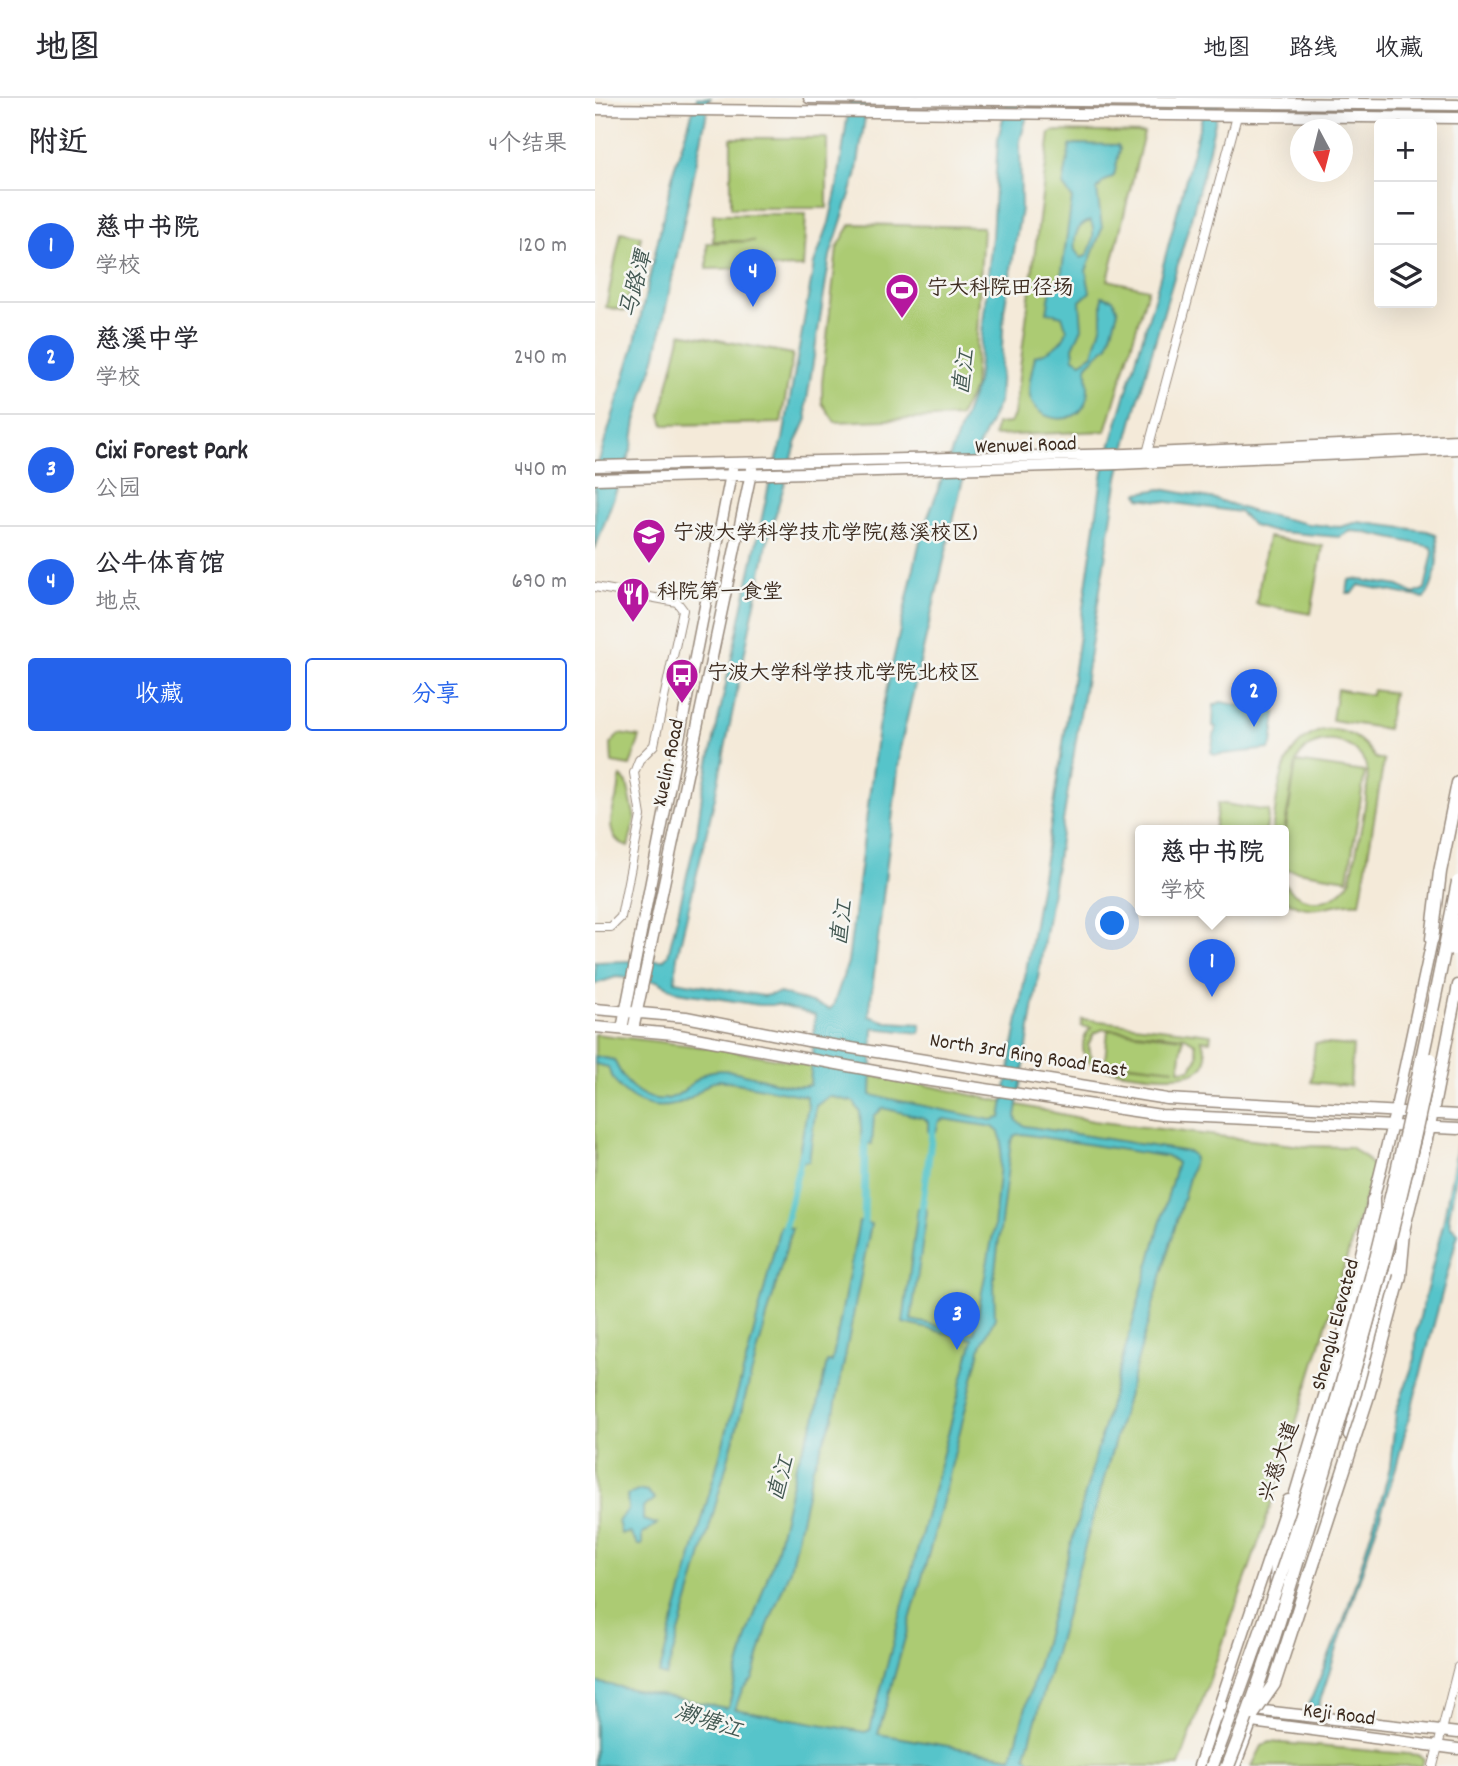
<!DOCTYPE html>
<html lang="zh">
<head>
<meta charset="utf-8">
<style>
  body { margin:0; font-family:Dekko,"LXGW WenKai TC",sans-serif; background:#f2f2f3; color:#2b2b33 }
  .controls { position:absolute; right:21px; top:21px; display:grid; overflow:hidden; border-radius:7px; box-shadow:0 7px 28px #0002 }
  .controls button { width:63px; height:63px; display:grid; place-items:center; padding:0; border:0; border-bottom:2px solid #e1e1e2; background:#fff; color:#2b2b33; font:35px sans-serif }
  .compass { position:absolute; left:695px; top:21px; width:63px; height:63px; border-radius:50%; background:#fff; box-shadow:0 7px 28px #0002; rotate:173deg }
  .you { position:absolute; left:518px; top:826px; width:24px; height:24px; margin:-18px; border:5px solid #fff; border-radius:50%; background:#1a73e8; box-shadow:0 0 0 10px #1a73e833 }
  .badge { display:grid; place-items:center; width:46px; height:46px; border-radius:50%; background:#2563eb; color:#fff; font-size:23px; font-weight:700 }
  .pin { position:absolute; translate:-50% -58px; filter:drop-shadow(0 2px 4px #0008) }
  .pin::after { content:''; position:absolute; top:37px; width:24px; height:21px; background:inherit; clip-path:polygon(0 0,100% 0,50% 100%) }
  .popup { position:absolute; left:540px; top:727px; width:154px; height:91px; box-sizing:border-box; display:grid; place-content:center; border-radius:7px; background:#fff; filter:drop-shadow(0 2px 5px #0005); font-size:23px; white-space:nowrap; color:#7c7c81 }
  .popup b { font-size:26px; color:#2b2b33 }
  .popup::after { content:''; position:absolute; left:50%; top:100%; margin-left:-14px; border:14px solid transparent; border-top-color:#fff }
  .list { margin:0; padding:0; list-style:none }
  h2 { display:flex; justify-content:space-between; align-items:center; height:91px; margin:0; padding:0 28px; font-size:30px }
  h2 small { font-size:23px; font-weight:400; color:#7c7c81 }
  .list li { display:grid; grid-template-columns:46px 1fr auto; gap:21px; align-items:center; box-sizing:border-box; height:112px; padding:0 28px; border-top:2px solid #e1e1e2 }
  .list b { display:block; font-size:26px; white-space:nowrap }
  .list p { margin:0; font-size:23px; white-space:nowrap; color:#7c7c81 }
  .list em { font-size:23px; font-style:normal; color:#7c7c81 }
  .actions { display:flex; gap:14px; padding:21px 28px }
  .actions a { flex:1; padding:16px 0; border:2px solid #2563eb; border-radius:7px; text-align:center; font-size:24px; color:#2563eb }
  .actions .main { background:#2563eb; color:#fff }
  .icon { flex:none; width:38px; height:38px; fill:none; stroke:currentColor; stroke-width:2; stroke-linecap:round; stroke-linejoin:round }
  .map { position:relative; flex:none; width:863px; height:1668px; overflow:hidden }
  header { display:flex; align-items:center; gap:42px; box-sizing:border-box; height:98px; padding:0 35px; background:#fff; border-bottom:2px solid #e1e1e2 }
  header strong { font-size:33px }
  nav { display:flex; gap:38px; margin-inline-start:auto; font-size:24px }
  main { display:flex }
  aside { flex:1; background:#fff }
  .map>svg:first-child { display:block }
  .green { fill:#accb73; stroke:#747a48; stroke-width:2; fill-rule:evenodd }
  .water { fill:#56c4ca; stroke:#487774; stroke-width:2; fill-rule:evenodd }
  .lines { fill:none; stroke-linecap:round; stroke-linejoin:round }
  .canal { stroke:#56c4ca; stroke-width:7 }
  .minor-casing { stroke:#988a7c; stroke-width:10 }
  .major-casing { stroke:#988a7c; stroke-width:13 }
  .highway-casing { stroke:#988a7c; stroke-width:15 }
  .minor { stroke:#fff; stroke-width:8 }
  .major { stroke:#fff; stroke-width:10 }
  .highway { stroke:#fff; stroke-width:12 }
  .highway-bridge-casing { stroke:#988a7c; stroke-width:15; stroke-linecap:butt }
  .highway-bridge { stroke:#fff; stroke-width:12 }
  .labels { text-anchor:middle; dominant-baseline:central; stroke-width:5; stroke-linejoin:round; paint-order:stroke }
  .poi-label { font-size:21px; fill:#3b2a1e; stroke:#f6f6f2; text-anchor:start }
  .street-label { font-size:21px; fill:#3b2a1e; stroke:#f6f6f2 }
  .water-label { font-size:23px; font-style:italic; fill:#435852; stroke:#f6f6f2 }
</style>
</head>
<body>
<header>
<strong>地图</strong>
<nav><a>地图</a><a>路线</a><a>收藏</a></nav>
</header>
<main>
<aside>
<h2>附近<small>4个结果</small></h2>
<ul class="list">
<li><span class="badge">1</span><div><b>慈中书院</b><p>学校</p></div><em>120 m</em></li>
<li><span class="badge">2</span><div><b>慈溪中学</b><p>学校</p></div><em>240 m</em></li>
<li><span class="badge">3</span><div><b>Cixi Forest Park</b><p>公园</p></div><em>440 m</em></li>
<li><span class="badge">4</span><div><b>公牛体育馆</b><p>地点</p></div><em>690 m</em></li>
</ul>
<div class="actions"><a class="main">收藏</a><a>分享</a></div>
</aside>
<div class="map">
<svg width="863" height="1668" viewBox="0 0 863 1668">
  <rect width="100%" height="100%" fill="#f6f6f2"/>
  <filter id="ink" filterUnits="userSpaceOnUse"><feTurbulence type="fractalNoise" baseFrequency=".0143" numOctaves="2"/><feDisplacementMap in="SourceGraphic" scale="14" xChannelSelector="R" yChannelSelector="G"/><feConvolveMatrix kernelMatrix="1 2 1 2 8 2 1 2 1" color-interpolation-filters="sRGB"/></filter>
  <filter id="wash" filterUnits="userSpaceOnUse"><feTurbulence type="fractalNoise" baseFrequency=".00686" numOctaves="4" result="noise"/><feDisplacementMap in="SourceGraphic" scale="28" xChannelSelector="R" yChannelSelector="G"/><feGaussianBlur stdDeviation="1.57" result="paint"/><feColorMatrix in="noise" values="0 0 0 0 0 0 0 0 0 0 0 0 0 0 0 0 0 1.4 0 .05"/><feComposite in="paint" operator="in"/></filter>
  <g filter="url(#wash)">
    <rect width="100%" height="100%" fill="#f4ead9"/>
    <path class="green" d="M458 33 549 35 513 182 553 191 511 333 399 338 401 326 415 325 419 317 455 35Z
      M136 40H232V110H136Z
      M118 116H211L208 169 112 171V145L160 143H118Z
      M256 126 388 129 379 290 364 319 240 324 227 305V285L242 150Z
      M26 134 46 138 31 213 11 209Z
      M86 235 198 256 186 325 69 327 66 317Z
      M673 439 728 448 716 516 661 506Z
      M742 591 776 597 778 592 798 595 792 631 737 622Z
      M728 632C751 630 769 641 780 660L789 662 765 805C734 802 723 821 690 802L689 785C708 810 740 807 756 781 760 758 776 691 772 672 769 654 749 641 731 643 718 644 706 652 701 664L770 674 753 781 689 771V745L701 664 689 733H677C684 693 683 646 728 632Z
      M24 636 45 639 35 668 17 665 16 646Z
      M26 679 32 685 40 721 33 749C7 740 17 713 23 695 25 688 23 684 26 679Z
      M623 705 674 713 671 733H619Z
      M487 921 616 936 615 943 606 942C636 998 529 973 505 970 486 963 483 944 496 930L486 928ZM509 931 590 939 600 945 603 958 596 971 584 972 588 940 513 932 510 963 580 971 502 963 496 958 493 947 499 935Z
      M0 936 133 952 326 986 498 1023 707 1048 755 1049 770 1059 779 1071 668 1432 584 1668H0Z
      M720 945 758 948 755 988 716 984Z
      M675 1644 824 1657 829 1661 827 1668H657L667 1648Z"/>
    <path class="water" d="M102 0H115L61 257 41 323 37 349 0 451V376L39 248 79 71Z
      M255 0H273L261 78 235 158 211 308 212 321 202 343 172 446 120 699 82 859 80 883 168 898 185 895 235 911 238 908 253 864 283 630 326 438 382 284 397 139 403 41 413 0H437L425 43 426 111 409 213 404 304 367 385 306 646 274 918 292 924 326 926 325 935 278 930 276 997 396 1022 406 1020 459 708 508 373 560 198 612 0H625C600 128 553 252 523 379L421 1018 422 1023 430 1028 594 1054 598 1057 599 1062 431 1657 435 1662 468 1668H0V1584L131 1610 134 1607 152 1539 181 1454 201 1367 220 1321 232 1264H237L264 1124 276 1126 238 1320 218 1369 195 1471 172 1530 158 1581 147 1592 140 1611 270 1634 275 1632 378 1241 308 1225 323 1110H331L332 1114 316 1222 379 1236 399 1130 407 1043 404 1034 398 1029 349 1021 344 1023 341 1034 333 1033V1024L329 1020 288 1010 279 1018 277 1046 267 1045 265 1014 259 1004 234 998 221 1008 214 1063 202 1064 213 1008 211 998 125 982C111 984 105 995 93 1001 60 1019 25 1002 13 969L0 966V958L19 962C27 979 36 994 56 1000 86 1008 96 980 113 974 143 965 188 995 215 987L220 917 183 907H164L83 894 62 883 21 879 0 886V864L68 862 73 857 102 735 107 697 174 387 188 341 219 166 234 125 243 85ZM427 1036 574 1059 582 1065 417 1659 283 1636 342 1426 386 1248 400 1220 399 1181 416 1044 420 1037Z
      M480 46 523 47 525 51 519 78 508 84 502 92 507 130 491 173 495 194 485 203 487 230 478 249 479 260 486 264 498 256 507 225V198L518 201 523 213 513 247 492 267C491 280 496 294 490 306 480 328 444 324 436 302 431 290 438 270 440 258 452 255 468 247 472 232L467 218 452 214 457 184 465 180 467 173 477 100 468 88 475 48ZM495 123C501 131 498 149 491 158L486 160 480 152C478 139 482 127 495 123Z
      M566 391 620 401 655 413 713 426 745 429 763 424 832 433 841 436C846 451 840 489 829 500L764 487 758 495H752L754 482 759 481 804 488 819 496 830 491 838 455 837 449 767 434 756 433 744 439 675 433 659 428 644 414 545 400 543 395Z
      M626 604 681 614 677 647 674 651 620 657 616 654 621 629 618 628 619 607Z
      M863 1043V1068L854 1119 855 1127 863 1135 801 1369 723 1609H716L714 1606 748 1525 788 1396 795 1369 801 1314 820 1261 821 1235 848 1126Z
      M185 1128 197 1130C154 1279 117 1430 71 1578L64 1576 155 1249Z
      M46 1392 52 1393 60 1401 48 1410V1422L62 1426 47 1436V1447H43L35 1435 26 1436 23 1423 33 1412 32 1397Z"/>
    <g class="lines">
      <path class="canal" d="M326 1119 338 1027
        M269 1131 270 1038
        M188 1136 207 1055"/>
    </g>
  </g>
  <g filter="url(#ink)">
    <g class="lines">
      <defs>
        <path id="minor" d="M552 355 642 18
          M0 489 82 504 88 512 59 647 44 662 39 675 46 718 26 819 16 829H0
          M838 1668 863 1569"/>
        <path id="major" d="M214 0 863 7
          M0 11 863 20
          M0 368 532 356 863 342
          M0 381 523 366 863 351
          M0 911 91 919 213 943 572 1001 863 1017
          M0 929 79 936 323 981 566 1017 863 1031
          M27 931 137 371
          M38 932 157 370
          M807 1141 835 1029 863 887
          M755 1196 800 1014 839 833
          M754 1337 803 1160
          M633 1609 863 1635
          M626 1620 863 1651
          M604 1668 693 1402
          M640 1668 690 1535"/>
        <path id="highway" d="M837 841 845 774 863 685
          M805 1178 809 1134
          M681 1486 682 1459 779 1134 778 1102"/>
      </defs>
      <use href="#minor" class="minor-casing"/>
      <use href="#major" class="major-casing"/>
      <use href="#highway" class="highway-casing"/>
      <use href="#minor" class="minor"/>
      <use href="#major" class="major"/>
      <use href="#highway" class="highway"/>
      <defs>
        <path id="highway-bridge" d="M858 851 863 827
          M658 1616 679 1586 773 1298 805 1178
          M617 1668C674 1516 727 1363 769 1206 806 1067 835 925 863 784
          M633 1668C668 1581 694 1492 721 1402 765 1256 806 1110 836 961"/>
      </defs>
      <use href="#highway-bridge" class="highway-bridge-casing"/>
      <use href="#highway-bridge" class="highway-bridge"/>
    </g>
  </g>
  <defs>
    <symbol id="stadium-pin" viewBox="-11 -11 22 30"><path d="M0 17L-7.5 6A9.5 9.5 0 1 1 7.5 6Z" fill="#b5179e" stroke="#f6f6f2"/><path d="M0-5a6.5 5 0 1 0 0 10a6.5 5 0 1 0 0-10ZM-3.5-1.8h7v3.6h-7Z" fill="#fff"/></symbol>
    <symbol id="university-pin" viewBox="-11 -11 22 30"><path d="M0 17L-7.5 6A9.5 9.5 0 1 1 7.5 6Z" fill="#b5179e" stroke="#f6f6f2"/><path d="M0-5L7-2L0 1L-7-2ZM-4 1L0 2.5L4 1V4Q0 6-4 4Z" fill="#fff"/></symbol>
    <symbol id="restaurant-pin" viewBox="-11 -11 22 30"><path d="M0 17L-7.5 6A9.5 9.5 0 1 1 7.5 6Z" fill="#b5179e" stroke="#f6f6f2"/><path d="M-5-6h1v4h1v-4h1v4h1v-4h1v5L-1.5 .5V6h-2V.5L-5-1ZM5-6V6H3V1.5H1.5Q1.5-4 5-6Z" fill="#fff"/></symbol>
    <symbol id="bus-pin" viewBox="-11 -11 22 30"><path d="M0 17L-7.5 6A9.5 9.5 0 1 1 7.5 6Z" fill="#b5179e" stroke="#f6f6f2"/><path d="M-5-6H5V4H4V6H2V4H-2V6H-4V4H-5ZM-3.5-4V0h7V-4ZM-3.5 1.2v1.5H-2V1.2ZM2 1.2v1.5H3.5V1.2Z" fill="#fff"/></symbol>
  </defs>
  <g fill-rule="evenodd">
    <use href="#stadium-pin" x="288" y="173" width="38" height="52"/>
    <use href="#university-pin" x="35" y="418" width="38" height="52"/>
    <use href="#restaurant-pin" x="19" y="477" width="38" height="52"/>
    <use href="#bus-pin" x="68" y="558" width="38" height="52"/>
  </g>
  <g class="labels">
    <g class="poi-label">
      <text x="332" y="192">宁大科院田径场</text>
      <text x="78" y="437">宁波大学科学技术学院(慈溪校区)</text>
      <text x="62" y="496">科院第一食堂</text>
      <text x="112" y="577">宁波大学科学技术学院北校区</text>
    </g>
    <g class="street-label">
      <text transform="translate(431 349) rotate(-2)">Wenwei Road</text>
      <text transform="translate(75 665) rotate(-78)">Xuelin Road</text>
      <text transform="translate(433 959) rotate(9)">North 3rd Ring Road East</text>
      <text transform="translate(742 1227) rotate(-75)">Shenglu Elevated</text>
      <text transform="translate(686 1364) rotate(-71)">兴慈大道</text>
      <text transform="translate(744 1618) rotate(7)">Keji Road</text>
    </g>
    <g class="water-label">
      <text transform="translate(43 187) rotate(-75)">马路潭</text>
      <text transform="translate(371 274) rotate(-82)">直江</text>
      <text transform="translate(249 825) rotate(-82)">直江</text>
      <text transform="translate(188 1381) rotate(-74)">直江</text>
      <text transform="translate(113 1625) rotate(18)">潮塘江</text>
    </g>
  </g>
</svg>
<div class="controls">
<button>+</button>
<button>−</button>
<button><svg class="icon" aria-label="layers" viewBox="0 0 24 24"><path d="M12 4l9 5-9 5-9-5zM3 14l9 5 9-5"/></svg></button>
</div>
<svg class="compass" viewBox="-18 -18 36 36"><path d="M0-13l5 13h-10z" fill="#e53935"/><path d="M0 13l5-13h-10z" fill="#7c7c81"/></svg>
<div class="you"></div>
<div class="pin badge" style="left:617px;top:899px">1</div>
<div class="popup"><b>慈中书院</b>学校</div>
<div class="pin badge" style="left:659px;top:629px">2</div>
<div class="pin badge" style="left:362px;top:1252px">3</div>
<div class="pin badge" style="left:158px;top:209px">4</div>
</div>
</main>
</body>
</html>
